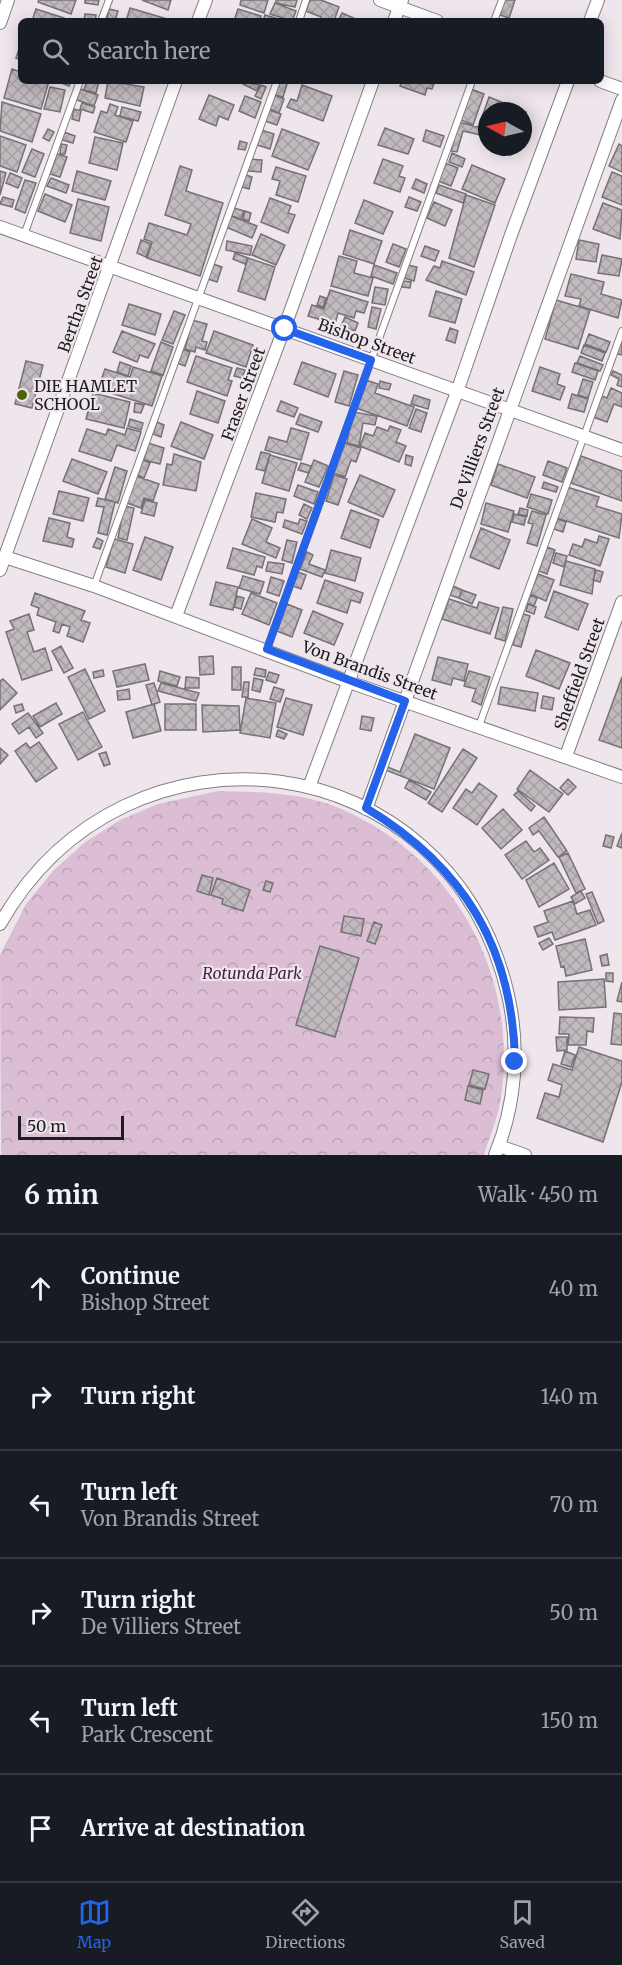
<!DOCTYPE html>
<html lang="en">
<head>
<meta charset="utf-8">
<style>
  body { margin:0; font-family:Merriweather,serif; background:#242831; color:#f1f3f6 }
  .compass { position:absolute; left:478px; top:102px; width:54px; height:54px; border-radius:50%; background:#171b24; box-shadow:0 3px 15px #0003; rotate:278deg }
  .scale { position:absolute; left:18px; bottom:15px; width:106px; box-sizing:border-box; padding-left:6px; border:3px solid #1e1c1e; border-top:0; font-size:16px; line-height:21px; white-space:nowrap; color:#1e1c1e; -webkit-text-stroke:4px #eee6ec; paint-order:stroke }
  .stop { position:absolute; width:18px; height:18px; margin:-14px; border:4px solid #2563eb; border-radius:50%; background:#fff }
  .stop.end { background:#2563eb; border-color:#fff; box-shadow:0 2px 6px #0008 }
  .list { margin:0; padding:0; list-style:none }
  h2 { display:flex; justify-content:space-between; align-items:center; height:78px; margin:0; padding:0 24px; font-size:26px }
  h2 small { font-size:20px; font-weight:400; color:#9ea1a6 }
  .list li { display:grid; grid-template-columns:39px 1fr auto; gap:18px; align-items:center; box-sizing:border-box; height:108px; padding:0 24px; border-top:2px solid #363941 }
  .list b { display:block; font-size:22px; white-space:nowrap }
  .list p { margin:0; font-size:20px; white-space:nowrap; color:#9ea1a6 }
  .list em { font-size:20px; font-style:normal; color:#9ea1a6 }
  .icon { flex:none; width:33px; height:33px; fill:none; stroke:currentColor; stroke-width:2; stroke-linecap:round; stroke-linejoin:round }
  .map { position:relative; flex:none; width:622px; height:1155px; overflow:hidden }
  .search { position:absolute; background:#171b24; box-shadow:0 3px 15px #0003; left:18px; right:18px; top:18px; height:66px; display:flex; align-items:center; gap:15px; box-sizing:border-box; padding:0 21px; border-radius:9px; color:#9ea1a6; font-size:22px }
  .sheet { height:726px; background:#171b24 }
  nav { display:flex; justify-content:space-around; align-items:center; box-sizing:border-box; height:84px; border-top:2px solid #363941; background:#171b24; font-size:16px; color:#9ea1a6 }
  nav a { display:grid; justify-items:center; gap:3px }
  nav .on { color:#2563eb }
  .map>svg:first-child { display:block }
  .park { fill:url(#park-crowns) }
  .building { fill:url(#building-cross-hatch); stroke:#777075; stroke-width:1.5 }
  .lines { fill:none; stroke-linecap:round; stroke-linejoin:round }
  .lane-casing { stroke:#847d82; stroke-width:8 }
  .street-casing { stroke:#847d82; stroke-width:14 }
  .lane { stroke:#fff; stroke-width:6 }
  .street { stroke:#fff; stroke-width:12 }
  .route { stroke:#2563eb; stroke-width:8 }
  .poi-dot { fill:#4c610b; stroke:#eee6ec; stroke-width:2 }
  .labels { text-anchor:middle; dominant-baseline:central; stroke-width:4.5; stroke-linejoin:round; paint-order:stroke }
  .street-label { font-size:16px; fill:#1e1c1e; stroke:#eee6ec }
  .poi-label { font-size:16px; fill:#1e1c1e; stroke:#eee6ec; text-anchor:start }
  .park-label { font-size:16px; font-style:italic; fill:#4d2247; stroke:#eee6ec }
</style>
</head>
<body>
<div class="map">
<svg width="622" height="1155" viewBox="0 0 622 1155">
  <defs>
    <pattern id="park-crowns" width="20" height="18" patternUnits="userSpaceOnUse" patternTransform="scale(1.5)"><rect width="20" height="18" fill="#dbbdd4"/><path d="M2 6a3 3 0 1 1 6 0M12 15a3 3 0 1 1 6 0" fill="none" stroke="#bca2b6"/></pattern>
    <pattern id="building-cross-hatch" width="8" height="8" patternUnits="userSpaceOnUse" patternTransform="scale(1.5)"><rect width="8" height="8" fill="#c0b9be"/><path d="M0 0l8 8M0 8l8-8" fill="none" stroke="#a59ea3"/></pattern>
  </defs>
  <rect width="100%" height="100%" fill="#eee6ec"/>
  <path class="park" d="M218 791C258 792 300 792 339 808 456 858 521 977 500 1103 497 1120 489 1138 484 1155H1L0 955 26 904 53 871 84 843 120 820 158 804Z"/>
  <path class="building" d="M39 0H76L71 14 38 2Z
    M85 0H99L98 5 85 3Z
    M142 0H171L168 10Z
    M241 0H268L264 13 240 5Z
    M276 0H297L295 7 276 3Z
    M310 0H321L339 7 334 21H320L321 17 306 11Z
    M504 0H515L509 18 500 15Z
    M275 3 296 11 292 21 270 14Z
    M130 8 167 19 166 21H126Z
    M36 9 64 18 63 21H32Z
    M109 9 118 11 115 21 107 19Z
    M238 9 261 16 260 21H234Z
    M342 13 360 21H338Z
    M85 14 96 15 95 21 84 20Z
    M265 15 285 21H263Z
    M21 43V60L16 58Z
    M12 69 21 72V81H49L41 109 4 98Z
    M56 81H71L69 86Z
    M87 81H99L96 93 84 90Z
    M108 81 144 87 140 106 105 98Z
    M244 81 259 85 257 91 243 84Z
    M279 81H288L283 97 275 95Z
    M402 81H435L432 89 427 88 425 95 400 86Z
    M261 85 266 87 261 99 255 96Z
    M302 85 332 96 323 121 287 107 291 99 297 101Z
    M50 87 65 90 60 112 44 109Z
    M80 89 98 95 94 106 77 100Z
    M471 89 484 94 473 125 461 120Z
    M209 95 234 105 228 120 219 116 216 126 199 119Z
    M275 95 284 99 279 113 270 109Z
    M245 96 261 102 255 118 239 111Z
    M489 97 526 112 523 122V111H487V125L480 123Z
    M2 102 41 114 32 142 0 131Z
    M82 103 95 107 93 113 80 109Z
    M110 104 118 107 115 115 133 121 126 142 94 132 101 111 107 113Z
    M122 107 141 112 138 121 120 116Z
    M74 109 81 111 79 121 72 119Z
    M269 110 281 114 277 125 265 121Z
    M458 122 482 128 481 135 463 131 457 152 451 151Z
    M385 128 414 139 408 154 378 145Z
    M48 129 54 132 49 141 43 138Z
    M282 129 319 143 308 170 272 156Z
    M261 130 274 134 270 149 257 145Z
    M426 130 444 136 440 147 423 141Z
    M64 132 75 136 73 143 62 140Z
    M0 136 26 145 17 172 0 166Z
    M95 137 123 143 117 170 89 163Z
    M240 141 247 143 245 150 238 149Z
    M61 144 67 145 65 154H60Z
    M619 144 622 146V172L609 166Z
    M32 149 44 154 35 177 22 172Z
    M452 153 465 159 462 167 449 162Z
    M57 154 67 157 60 177 50 174Z
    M249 159 262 160 261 172 248 171Z
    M383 159 403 166 399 176 405 178 400 192 374 183Z
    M445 163 458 168 451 186 438 181Z
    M472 165 505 179 495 203 462 189Z
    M180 166 192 170 186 191 223 203 200 276 147 258 152 242 144 239 149 223 187 235 191 224 165 215Z
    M276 167 306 176 298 202 276 195 280 181 272 179Z
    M0 171 6 173 0 195Z
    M77 171 111 181 105 200 72 191Z
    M612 172 622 176V205L602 197Z
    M10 173 22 178 18 188 6 183Z
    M246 175 252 177 249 189 242 187Z
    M51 178 69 185 66 193 47 186Z
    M416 179 427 184 424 193 412 188Z
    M25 180 36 183 25 213 15 209Z
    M439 185 466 194 463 203 436 193Z
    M45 194 72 205 65 222 38 211Z
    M466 195 495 205 474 267 449 258Z
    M3 197 14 200 12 207 0 204Z
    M409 197 421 202 417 211 405 207Z
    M270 198 291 206 288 213 295 215 288 233 261 222Z
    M78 199 109 207 101 241 70 233Z
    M364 200 393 212 383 234 355 223Z
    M434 202 452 210 445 226 427 218Z
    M603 203 622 210 620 239 593 229Z
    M234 208 244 211 241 219 232 216Z
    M245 211 251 213 249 221 243 219Z
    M231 216 257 226 252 238 226 227Z
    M350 230 382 241 374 264 343 254Z
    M261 234 285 245 276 265 252 255Z
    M141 240 151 244 146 257 137 253Z
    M579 240 599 244 596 262 576 259Z
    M227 241 252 246 250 255 226 250Z
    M393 244 406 249 399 267 386 262Z
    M425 246 439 251 435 261 421 256Z
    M235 253 248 258 245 264 233 259Z
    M602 255 622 259 619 276 598 273Z
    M339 256 357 261 354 273 373 278 368 296 331 286Z
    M248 258 275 267 265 300 238 291Z
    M442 261 474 272 466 295 426 280 434 266 440 268Z
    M213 264 222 267 217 282 208 279Z
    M374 265 397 273 393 284 371 276Z
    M408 265 417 267 414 281 404 278Z
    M571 274 604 282 601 294 622 300 618 318 579 306 581 299 565 296Z
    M403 281 411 282 410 288 402 287Z
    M375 287 388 289 385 305 372 303Z
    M330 290 368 302 364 313 356 311 354 318 338 313 335 324 308 316 312 305 324 309Z
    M436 291 462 299 455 323 429 316Z
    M320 296 326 298 323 307 317 305Z
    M556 300 590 310 578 349 545 339Z
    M129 304 161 314 155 335 122 325Z
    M372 307 381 309 376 329 368 327Z
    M174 311 185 315 173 344 162 340Z
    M345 317 358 323 355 331 341 326Z
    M192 320 207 324 202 341 207 342 205 350 196 347 195 352 185 349Z
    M450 328 458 331 455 343 446 340Z
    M122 331 155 344 148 358 140 355 137 362 113 352Z
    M214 331 253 345 246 367 206 353Z
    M589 334 610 342 606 352 585 344Z
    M161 342 173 347 163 375 151 371Z
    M619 342 622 343V355L617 354Z
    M584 345 605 353 602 361 581 353Z
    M182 349 190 352 185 366 177 363Z
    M196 356 232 368 228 380 232 381 227 396 187 382Z
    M580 356 603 365 600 371 577 363Z
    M26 361 43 365 32 408 15 404Z
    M120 362 131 366 128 376 117 372Z
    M302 362 336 374 328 397 294 384Z
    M575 363 598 371 595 380 572 372Z
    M133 367 162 376 152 406 98 389 105 369 130 377Z
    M540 367 560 374 557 384 565 387 560 400 532 391Z
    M237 368 245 370 242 378 234 376Z
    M344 371 358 375 349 406 335 402Z
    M613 371 622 375V387L617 385 619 379 611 375Z
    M583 379 593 382 588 398 578 395Z
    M366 380 378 384 375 393 414 407 407 426 356 408Z
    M380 381 391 384 389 390 379 388Z
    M611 388 622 393V407L614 404 607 422 593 417 602 396 607 398Z
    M197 391 225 401 218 423 190 414Z
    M93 393 130 402 124 428 86 419Z
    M572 394 588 399 584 412 568 408Z
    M414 395 430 400 428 409 411 404Z
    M281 401 298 408 294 417 277 411Z
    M135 403 144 405 141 413 134 412Z
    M416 409 427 413 421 432 409 428Z
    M353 412 377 416 375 425 363 423 359 446 347 443Z
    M300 414 322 422 318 432 296 424Z
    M130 419 143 423 141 430 128 426Z
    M157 422 164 425 161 437 153 434Z
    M181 422 213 435 204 459 171 446Z
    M390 426 401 430 396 442 406 446 399 462 360 446 365 433 373 436 377 427 388 431Z
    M127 428 141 432 135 451 117 445 111 461 79 451 87 429 106 435 108 429 125 435Z
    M291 428 309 433 301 460 265 450 269 437 287 442Z
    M148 443 164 448 160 464 144 460Z
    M345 443 361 448 356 462 351 460 345 477 334 473Z
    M261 452 270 454 265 471 256 469Z
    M174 454 201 462 196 491 163 485 167 464 172 465Z
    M270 455 297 463 289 491 262 483Z
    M406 455 413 457 411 466 405 464Z
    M581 456 622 471V501L571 483Z
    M72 459 107 472 98 494 63 481Z
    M143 460 150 463 144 478 137 475Z
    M314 460 328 466 319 487 305 482Z
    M548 461 567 468 562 482 543 475Z
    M301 463 311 466 309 473 298 470Z
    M498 464 535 477 527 498 491 485Z
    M115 467 127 471 118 503 105 499Z
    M334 475 347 479 338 505 326 501Z
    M360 475 395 490 383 517 348 502Z
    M136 476 159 484 153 501 144 498 141 508 127 503Z
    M544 482 558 487 556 492 542 488Z
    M298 485 318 492 314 504 294 496Z
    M567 487 599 497 596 506 622 514 619 538 557 518Z
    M59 491 89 498 83 521 53 514Z
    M256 493 286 499 283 513 277 512 275 522 251 517Z
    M531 494 552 500 548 514 527 507Z
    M98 498 115 502 107 535 98 533 104 507 96 506Z
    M145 500 157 503 154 516 141 513Z
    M486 503 514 511 508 532 481 524Z
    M304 504 312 508 307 519 299 515Z
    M124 506 134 508 127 540 118 538Z
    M520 508 528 510 527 516 518 514Z
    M351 510 379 520 370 548 341 538Z
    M532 511 546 515 537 546 527 543 533 524 528 523Z
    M514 514 526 517 524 525 512 522Z
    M49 518 70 523 67 537 74 539 72 547 43 541Z
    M252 519 272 528 266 542 280 548 276 558 242 544Z
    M300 519 307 521 302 534 283 527 285 520 298 524Z
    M557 519 566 522 563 532 554 529Z
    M481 528 510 540 499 569 470 557Z
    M599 536 609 539 600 566 569 555 573 544 582 547 585 539 597 543Z
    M145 537 173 547 161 580 133 570Z
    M97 538 103 541 100 549 93 547Z
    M114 539 133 544 125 573 106 567Z
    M287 540 297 542 292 563 282 560Z
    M547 547 555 550 547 574 539 571Z
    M233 548 265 557 262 568 257 566 254 575 227 568Z
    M331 550 361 558 355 581 325 573Z
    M307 552 313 555 309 564 325 570 322 577 300 569Z
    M556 553 567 556 564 567 553 563Z
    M566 561 595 569 592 594 560 585Z
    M268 562 284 564 282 574 266 571Z
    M596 570 603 572 600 582 593 580Z
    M298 572 306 575 301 589 293 586Z
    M538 574 554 580 546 601 530 594Z
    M243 576 264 582 260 594 239 588Z
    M271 577 284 581 279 596 267 592Z
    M325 580 363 593 360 603 351 600 347 613 317 603Z
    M216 582 238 587 233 610 210 605Z
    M453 586 462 590 459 598 450 595Z
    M462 590 476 595 472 604 459 598Z
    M554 591 588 604 578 630 545 617Z
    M35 593 85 611 81 620 90 623 83 642 67 636 70 627 62 624 59 633 53 631 56 622 37 615 39 608 31 605Z
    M251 593 277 603 269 625 242 614Z
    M530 595 537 598 534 606 527 603Z
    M237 596 244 598 241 609 234 607Z
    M449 599 477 608 479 602 499 608 490 634 442 619Z
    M287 604 302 610 292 637 277 631Z
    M528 604 536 607 534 614 526 611Z
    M503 607 513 609 505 641 495 638Z
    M313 611 343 624 334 645 304 633Z
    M521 613 530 616 521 647 513 645Z
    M29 614 34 630 27 632 34 652 45 648 52 670 22 680 6 632 14 629 10 621Z
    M61 646 73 668 64 673 52 651Z
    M536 650 570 663 559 689 526 676Z
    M213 656 214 674 200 675 199 657Z
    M438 657 468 664 464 681 453 678 451 685 432 680Z
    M145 664 149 680 117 687 113 671Z
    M232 667H241V690H232Z
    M256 668 266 670 265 677 254 675Z
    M85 669 105 711 89 719 68 677Z
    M103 670 104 676 94 678 93 672Z
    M160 671 180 677 177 686 158 681Z
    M469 671 490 677 481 705 472 701 476 689 464 686Z
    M269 672 279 675 276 683 266 680Z
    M186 677 199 678V688H185Z
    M622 677V748L599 740Z
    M254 678 263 680 260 692 252 690Z
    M3 679 17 693 0 710V681Z
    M244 682H249L248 697H242Z
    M154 683 160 702 152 705 146 685Z
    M161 683 199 693 196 701 158 691Z
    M274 687 284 690 280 702 270 699Z
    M501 687 538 693 535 711 498 704Z
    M129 689 130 699 118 700 117 691Z
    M543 696 554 698 552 710 541 708Z
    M246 698 276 703 270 738 240 733Z
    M286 698 312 705 303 735 277 727Z
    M56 703 62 714 40 727 33 716Z
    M22 704 24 710 16 713 14 706Z
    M154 704 161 731 133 738 126 712Z
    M165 704H196V730H165Z
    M202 705 239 706 240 730 203 732Z
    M83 712 102 747 78 760 59 724Z
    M28 713 43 733 36 738 29 727 19 734 12 724Z
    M362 716 374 718 371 731 360 729Z
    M278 730 287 734 284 739 276 736Z
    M415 734 450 748 434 789 383 769 385 766 400 772Z
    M39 742 57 768 36 782 15 751 26 743 30 748Z
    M0 748 8 755 0 764Z
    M463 749 477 758 442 812 428 803Z
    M106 752 110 764 104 766 99 754Z
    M530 770 563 794 549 812 517 789Z
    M568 779 576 787 568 795 560 788Z
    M409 780 431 792 426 800 405 788Z
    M479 783 497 796 477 825 453 808 466 789 472 793Z
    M518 791 535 806 531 811 514 795Z
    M503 809 522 830 501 849 482 828Z
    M544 817 567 851 558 857 539 831 533 835 529 828Z
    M622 833V848L617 846Z
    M606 835 614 837 611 848 603 846Z
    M526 841 534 852 540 848 549 860 522 879 505 855Z
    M568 853 585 889 576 893 559 857Z
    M554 863 569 889 539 907 526 880Z
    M202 875 213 878 209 895 197 891Z
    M217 878 250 890 243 911 222 904 223 899 211 895Z
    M266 881 273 883 270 892 263 890Z
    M581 891 585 898 575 904 571 897Z
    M592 892 604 921 598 924 586 894Z
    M573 901 577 914 590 910 596 925 555 940 552 932 538 937 534 927 548 922 544 911Z
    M344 916 364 919 361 936 341 932Z
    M374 922 382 925 375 944 367 941Z
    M549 938 553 944 543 950 539 943Z
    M585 939 592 970 566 976 564 966 561 967 556 946Z
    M320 946 359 958 335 1037 296 1025Z
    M607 954 609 965 602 966 600 956Z
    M606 973H613V982L606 981Z
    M604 979 606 1007 559 1010 558 982Z
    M622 982V1002L617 1001Z
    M614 1013 622 1014V1045L611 1044Z
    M560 1017 594 1018 593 1032 587 1031 586 1045H568L569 1034H559Z
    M556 1037H567V1050L557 1051Z
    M579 1047 622 1061V1082L603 1142 537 1118 545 1093 559 1097 562 1085 548 1080 553 1064 572 1070Z
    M565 1051 575 1055 571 1067 561 1064Z
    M473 1070 489 1074 485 1089 469 1085Z
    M468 1086 483 1090 480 1104 465 1100Z"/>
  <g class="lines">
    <defs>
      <path id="lane" d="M101 21 109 0
        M299 21 306 0
        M494 21 502 0
        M24 235 80 81
        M94 586 277 81
        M267 649 472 81
        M479 726 622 331"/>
      <path id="street" d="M380 0 437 21
        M198 21 206 0
        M394 21 402 0
        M590 21 598 0
        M0 23 8 0
        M600 81 622 89
        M0 227 622 450
        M5 557 94 586 349 682 622 777
        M0 570 176 81
        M176 616 284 329 373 81
        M566 756 622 602
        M309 787 457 392 511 235 568 81
        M366 809 622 100
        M0 924C126 702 451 743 508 995 520 1047 516 1105 495 1155
        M499 1146 525 1155"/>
    </defs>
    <use href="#lane" class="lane-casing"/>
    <use href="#street" class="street-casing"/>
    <use href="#lane" class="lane"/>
    <use href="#street" class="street"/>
  </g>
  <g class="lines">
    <path class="route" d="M285 329 371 360 267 649 405 701 366 808C464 867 513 948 515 1062"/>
  </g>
  <circle class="poi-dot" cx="22" cy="395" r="6"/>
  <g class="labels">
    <g class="street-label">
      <text transform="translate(80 304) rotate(-70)">Bertha Street</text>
      <text transform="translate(367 341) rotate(20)">Bishop Street</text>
      <text transform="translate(243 394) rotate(-70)">Fraser Street</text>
      <text transform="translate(477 448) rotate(-70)">De Villiers Street</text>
      <text transform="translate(370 670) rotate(20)">Von Brandis Street</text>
      <text transform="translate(579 674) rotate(-70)">Sheffield Street</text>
    </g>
    <g class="poi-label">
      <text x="34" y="386">DIE HAMLET<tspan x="34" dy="18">SCHOOL</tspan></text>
    </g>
    <g class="park-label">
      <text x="252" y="973">Rotunda Park</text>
    </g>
  </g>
</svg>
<svg class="compass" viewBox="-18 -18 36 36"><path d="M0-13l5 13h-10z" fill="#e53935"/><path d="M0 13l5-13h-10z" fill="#9ea1a6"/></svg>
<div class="scale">50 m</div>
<div class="stop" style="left:285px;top:329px"></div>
<div class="stop end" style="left:515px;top:1062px"></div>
<div class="search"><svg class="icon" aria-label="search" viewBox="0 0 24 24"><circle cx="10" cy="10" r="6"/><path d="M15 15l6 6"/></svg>Search here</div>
</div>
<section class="sheet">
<h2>6 min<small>Walk · 450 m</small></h2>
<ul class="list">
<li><svg class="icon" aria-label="ahead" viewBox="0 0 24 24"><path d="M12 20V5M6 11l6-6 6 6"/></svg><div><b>Continue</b><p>Bishop Street</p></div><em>40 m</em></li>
<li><svg class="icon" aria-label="right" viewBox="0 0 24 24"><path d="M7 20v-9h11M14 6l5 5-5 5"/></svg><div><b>Turn right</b></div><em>140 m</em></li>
<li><svg class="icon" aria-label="left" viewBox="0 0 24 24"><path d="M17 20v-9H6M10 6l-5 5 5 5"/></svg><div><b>Turn left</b><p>Von Brandis Street</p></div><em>70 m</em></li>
<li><svg class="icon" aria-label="right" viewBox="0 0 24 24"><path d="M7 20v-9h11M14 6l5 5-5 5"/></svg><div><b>Turn right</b><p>De Villiers Street</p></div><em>50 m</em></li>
<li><svg class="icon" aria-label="left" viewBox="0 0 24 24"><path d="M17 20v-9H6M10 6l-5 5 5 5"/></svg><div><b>Turn left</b><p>Park Crescent</p></div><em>150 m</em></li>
<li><svg class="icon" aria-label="arrive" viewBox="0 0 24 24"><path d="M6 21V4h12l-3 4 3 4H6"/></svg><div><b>Arrive at destination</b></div></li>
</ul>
</section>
<nav>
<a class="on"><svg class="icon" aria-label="map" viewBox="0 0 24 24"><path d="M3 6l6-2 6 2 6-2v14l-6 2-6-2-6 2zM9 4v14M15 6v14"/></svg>Map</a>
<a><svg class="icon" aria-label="directions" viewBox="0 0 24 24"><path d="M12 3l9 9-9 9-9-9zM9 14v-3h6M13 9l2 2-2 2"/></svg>Directions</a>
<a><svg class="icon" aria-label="saved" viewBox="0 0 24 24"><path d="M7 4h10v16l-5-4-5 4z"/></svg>Saved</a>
</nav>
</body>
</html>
